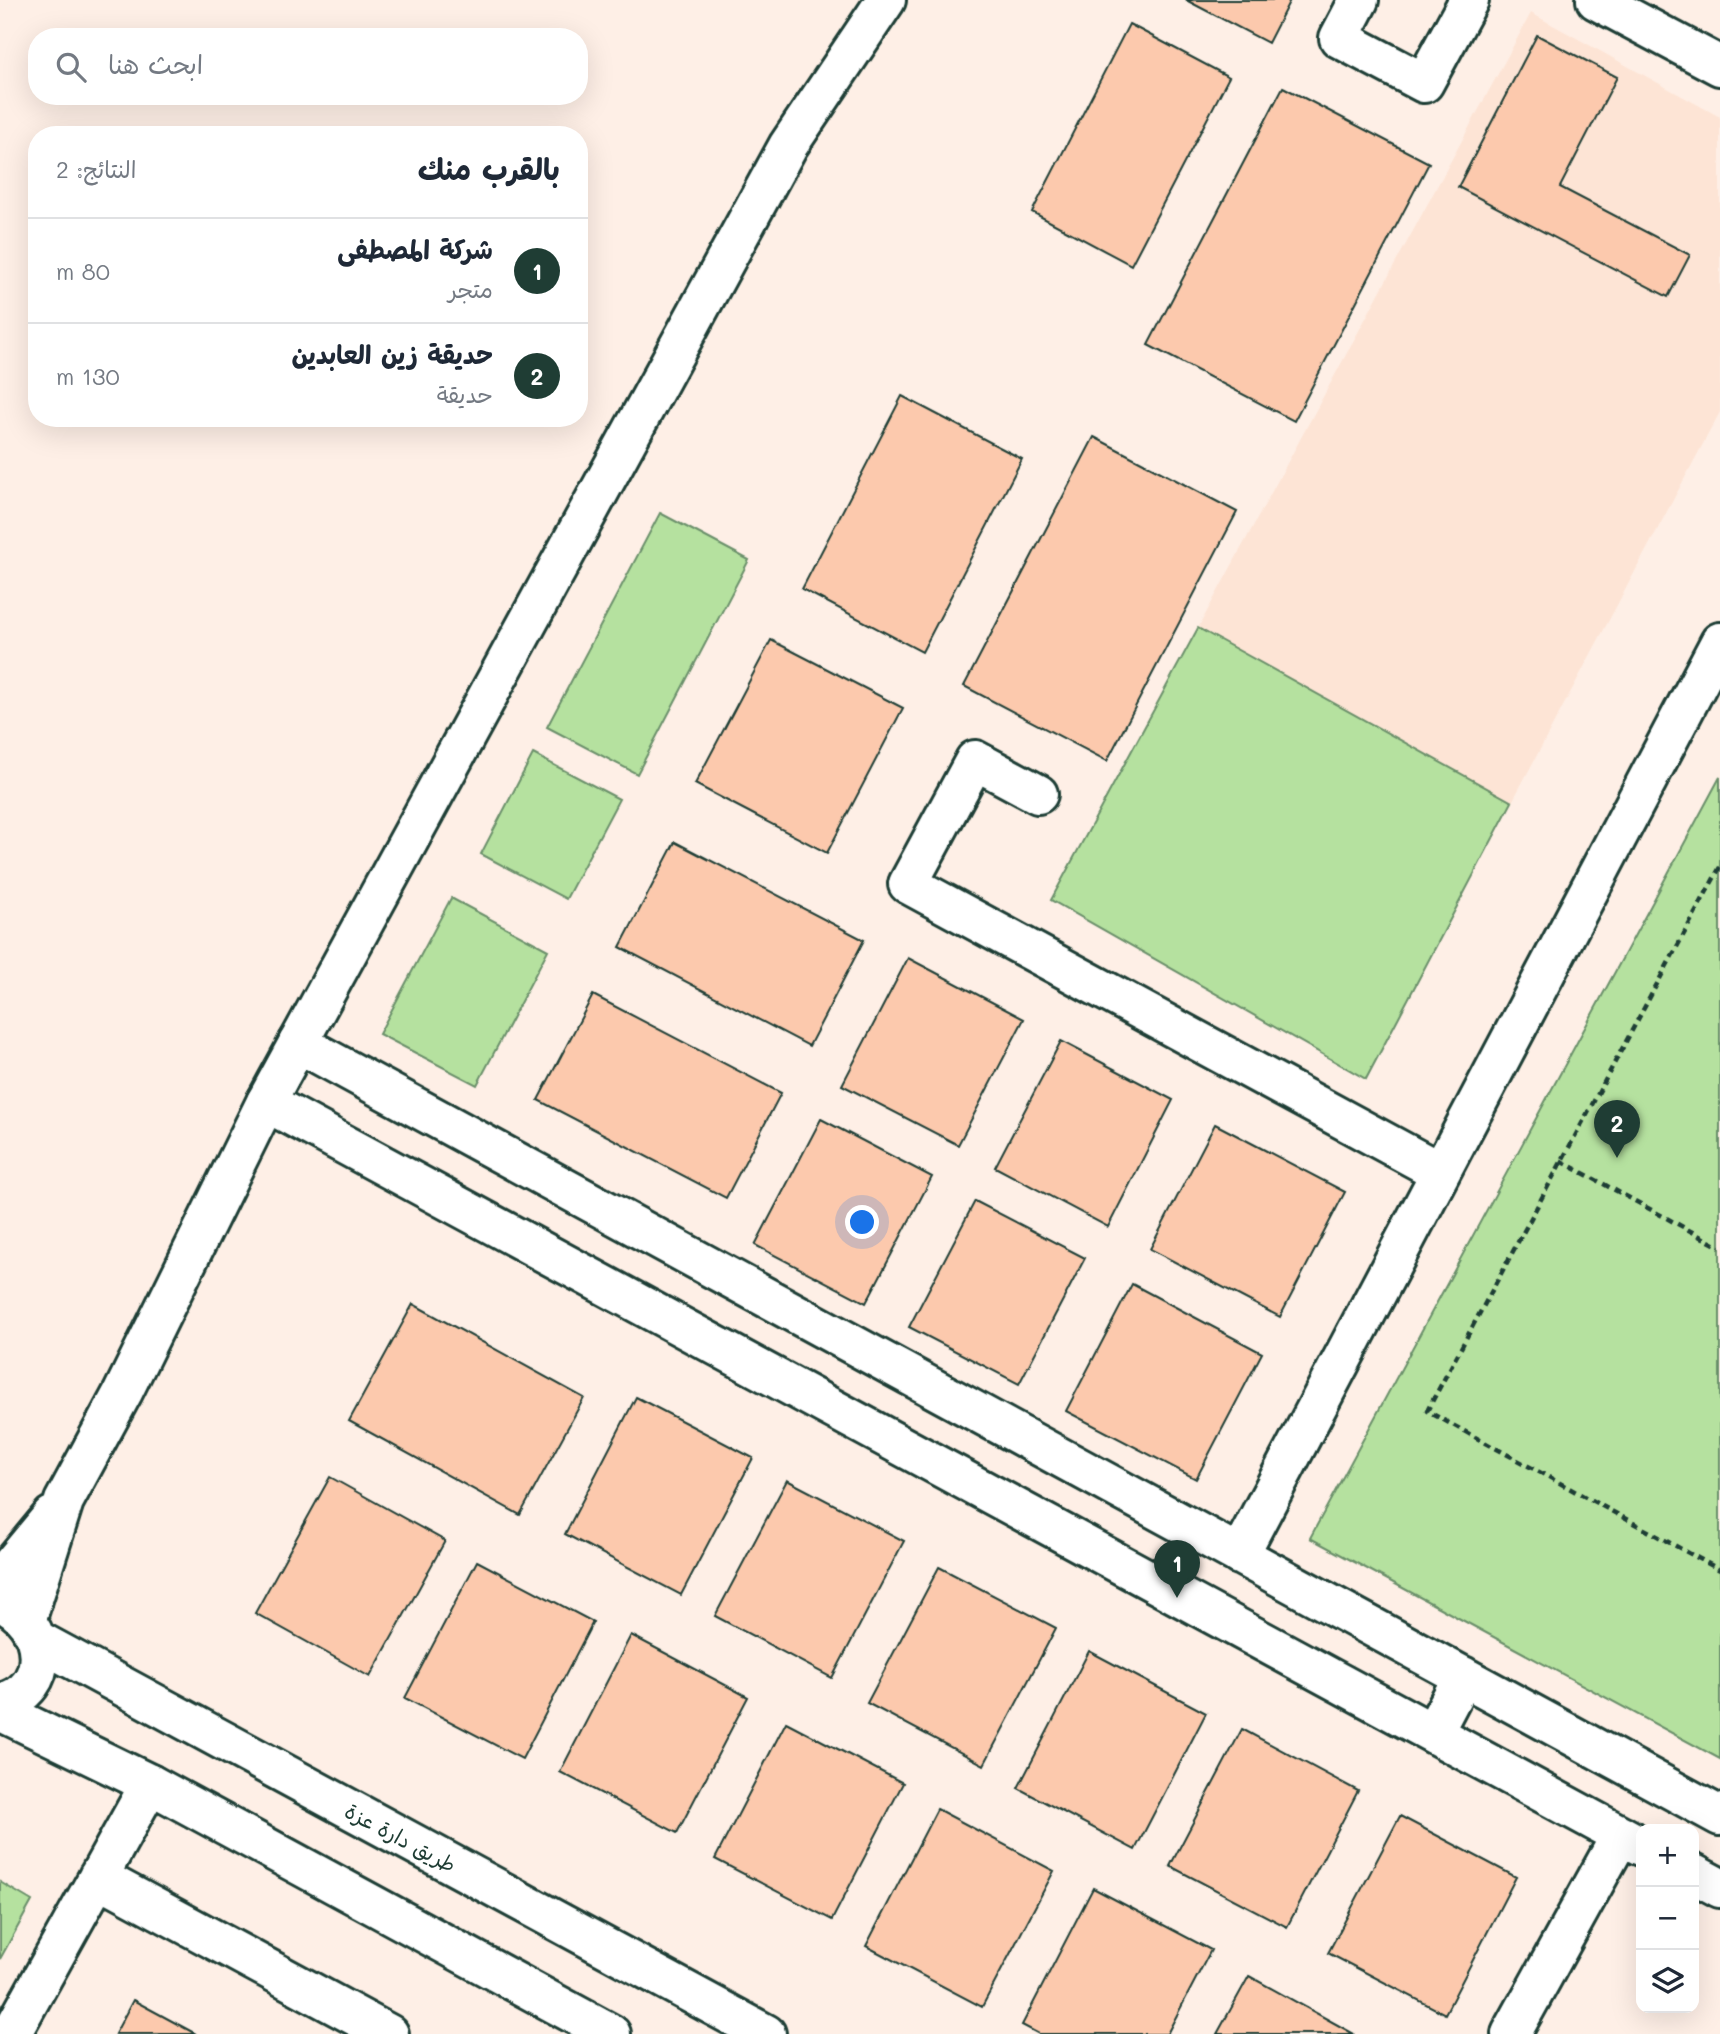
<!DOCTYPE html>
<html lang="ar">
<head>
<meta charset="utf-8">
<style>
  body { margin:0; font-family:Mali,"Playpen Sans Arabic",sans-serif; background:#f6f6f7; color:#1f2937; direction:rtl }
  .controls { position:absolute; right:21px; bottom:21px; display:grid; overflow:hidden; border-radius:14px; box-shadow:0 7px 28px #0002 }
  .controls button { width:63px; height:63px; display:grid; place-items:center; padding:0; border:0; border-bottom:2px solid #e0e1e3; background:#fff; color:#1f2937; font:35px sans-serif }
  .you { position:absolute; left:863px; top:1223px; width:24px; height:24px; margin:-18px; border:5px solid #fff; border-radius:50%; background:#1a73e8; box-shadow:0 0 0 10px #1a73e833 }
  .badge { display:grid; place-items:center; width:46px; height:46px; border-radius:50%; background:#1f3d34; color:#fff; font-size:23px; font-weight:700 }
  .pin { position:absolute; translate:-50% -58px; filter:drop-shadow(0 2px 4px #0008) }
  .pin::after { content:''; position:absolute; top:37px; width:24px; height:21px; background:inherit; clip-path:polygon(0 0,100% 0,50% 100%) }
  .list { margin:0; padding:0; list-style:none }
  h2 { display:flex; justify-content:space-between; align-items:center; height:91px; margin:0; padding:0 28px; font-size:30px }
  h2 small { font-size:23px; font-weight:400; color:#747a83 }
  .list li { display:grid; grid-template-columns:46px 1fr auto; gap:21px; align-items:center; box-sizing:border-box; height:105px; padding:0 28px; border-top:2px solid #e0e1e3 }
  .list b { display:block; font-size:26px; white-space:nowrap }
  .list p { margin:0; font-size:23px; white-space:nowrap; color:#747a83 }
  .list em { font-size:23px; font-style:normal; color:#747a83 }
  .icon { flex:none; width:38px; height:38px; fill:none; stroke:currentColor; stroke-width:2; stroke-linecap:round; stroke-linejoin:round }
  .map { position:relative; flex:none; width:1720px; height:2034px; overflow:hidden; direction:ltr }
  .search { position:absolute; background:#fff; box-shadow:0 7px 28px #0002; left:28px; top:28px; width:560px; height:77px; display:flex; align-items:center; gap:18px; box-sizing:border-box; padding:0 24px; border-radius:28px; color:#747a83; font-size:26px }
  .panel { position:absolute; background:#fff; box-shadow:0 7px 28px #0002; left:28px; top:126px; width:560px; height:301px; border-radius:28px; direction:rtl }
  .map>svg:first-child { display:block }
  .built { fill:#fde4d5 }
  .green { fill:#b5e19f; stroke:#6a8f6a; stroke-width:2 }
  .building { fill:#fcc9ad; stroke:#1f3d34; stroke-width:2 }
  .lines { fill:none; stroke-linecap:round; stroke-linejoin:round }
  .minor-casing { stroke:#1f3d34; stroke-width:44 }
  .tertiary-casing { stroke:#1f3d34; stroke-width:44 }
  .secondary-casing { stroke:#1f3d34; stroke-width:44 }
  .path { stroke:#1f3d34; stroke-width:4.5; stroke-dasharray:7 5; stroke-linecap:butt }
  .minor { stroke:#fff; stroke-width:38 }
  .tertiary { stroke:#fff; stroke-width:38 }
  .secondary { stroke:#fff; stroke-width:38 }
  .labels { text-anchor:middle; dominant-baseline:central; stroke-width:5; stroke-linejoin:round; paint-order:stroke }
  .street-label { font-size:21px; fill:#1f3d34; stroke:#fff }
</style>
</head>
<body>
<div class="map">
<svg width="1720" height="2034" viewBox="0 0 1720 2034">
  <rect width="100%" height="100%" fill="#feefe6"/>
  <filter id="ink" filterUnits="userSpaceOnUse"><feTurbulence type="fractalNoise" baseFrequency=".0143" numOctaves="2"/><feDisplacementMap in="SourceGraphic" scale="14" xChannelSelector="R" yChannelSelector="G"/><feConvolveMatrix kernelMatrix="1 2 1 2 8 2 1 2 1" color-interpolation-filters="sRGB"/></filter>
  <g filter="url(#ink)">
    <path class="built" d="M1531 13 1720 117V412L1512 802 1198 628Z"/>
    <path class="green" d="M660 513 749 560 637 774 547 727Z
      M1198 628 1512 802 1366 1079 1051 900Z
      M533 754 619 799 566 899 481 854Z
      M1720 777V1759L1310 1538Z
      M451 898 548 950 477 1085 379 1034Z
      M0 1882 32 1901 0 1959Z"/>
    <path class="building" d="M1186 0H1290L1268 43Z
      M1129 24 1229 77 1131 265 1032 212Z
      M1537 35 1617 77 1560 187 1690 255 1668 297 1458 187Z
      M1283 87 1429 163 1294 421 1148 345Z
      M902 396 1022 459 922 652 802 589Z
      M1094 437 1237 512 1107 761 964 686Z
      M771 640 903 708 827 853 695 784Z
      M675 842 864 940 809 1046 620 947Z
      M908 958 1024 1019 958 1145 842 1085Z
      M593 995 781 1093 726 1198 538 1100Z
      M1061 1041 1173 1100 1108 1227 995 1167Z
      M821 1119 932 1177 866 1303 755 1245Z
      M1215 1124 1345 1192 1280 1317 1150 1249Z
      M975 1201 1085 1258 1019 1384 909 1327Z
      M1132 1284 1262 1353 1196 1479 1066 1411Z
      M413 1304 584 1398 520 1515 349 1421Z
      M636 1397 753 1458 681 1595 565 1534Z
      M330 1477 445 1541 370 1677 255 1613Z
      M787 1480 904 1541 832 1678 715 1616Z
      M477 1561 593 1622 522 1759 405 1698Z
      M939 1567 1056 1628 984 1765 867 1703Z
      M631 1635 748 1697 677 1833 560 1772Z
      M1089 1651 1206 1713 1135 1850 1018 1788Z
      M786 1722 903 1783 832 1920 715 1859Z
      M1242 1729 1358 1791 1287 1927 1170 1866Z
      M937 1809 1054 1871 982 2007 866 1946Z
      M1400 1816 1516 1877 1445 2014 1328 1953Z
      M1093 1888 1211 1950 1167 2034H1039L1022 2025Z
      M1249 1976 1354 2034H1217Z
      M133 2000 196 2034H115Z"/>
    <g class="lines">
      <defs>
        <path id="minor" d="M1359 0 1339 38 1424 83 1469 0
          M1596 0 1720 66
          M1038 794 975 760 908 884 1440 1172
          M298 1043 1720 1816
          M266 1102 1641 1846
          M1239 1555 1720 642
          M1433 1733 1463 1676
          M1694 1874 1720 1888
          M98 1877 389 2034
          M11 2034 150 1784
          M1511 2034 1621 1835"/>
        <path id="tertiary" d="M0 1579 52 1516
          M27 1618 64 1501 123 1392 266 1102 788 146 886 0"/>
        <path id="secondary" d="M0 1602C48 1621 55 1690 0 1703
          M37 1640 766 2034
          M0 1711 150 1784 611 2034"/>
      </defs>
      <use href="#minor" class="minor-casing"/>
      <use href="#tertiary" class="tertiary-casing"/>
      <use href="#secondary" class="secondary-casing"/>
      <path class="path" d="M1720 867 1427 1411 1720 1570
        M1561 1161 1720 1247"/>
      <use href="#minor" class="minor"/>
      <use href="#tertiary" class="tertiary"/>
      <use href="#secondary" class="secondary"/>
    </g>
  </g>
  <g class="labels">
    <g class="street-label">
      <text transform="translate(401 1837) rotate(28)">طريق دارة عزة</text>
    </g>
  </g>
</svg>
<div class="controls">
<button>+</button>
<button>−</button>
<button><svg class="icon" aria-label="layers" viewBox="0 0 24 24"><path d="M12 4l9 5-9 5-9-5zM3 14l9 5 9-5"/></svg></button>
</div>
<div class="you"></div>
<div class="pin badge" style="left:1177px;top:1598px">1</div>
<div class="pin badge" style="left:1617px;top:1158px">2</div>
<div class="search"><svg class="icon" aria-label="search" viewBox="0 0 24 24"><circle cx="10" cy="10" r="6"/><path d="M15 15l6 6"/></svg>ابحث هنا</div>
<section class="panel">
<h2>بالقرب منك<small>النتائج: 2</small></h2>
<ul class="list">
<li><span class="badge">1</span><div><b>شركة المصطفى</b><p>متجر</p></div><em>80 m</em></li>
<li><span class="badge">2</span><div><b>حديقة زين العابدين</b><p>حديقة</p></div><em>130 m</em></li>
</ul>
</section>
</div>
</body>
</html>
